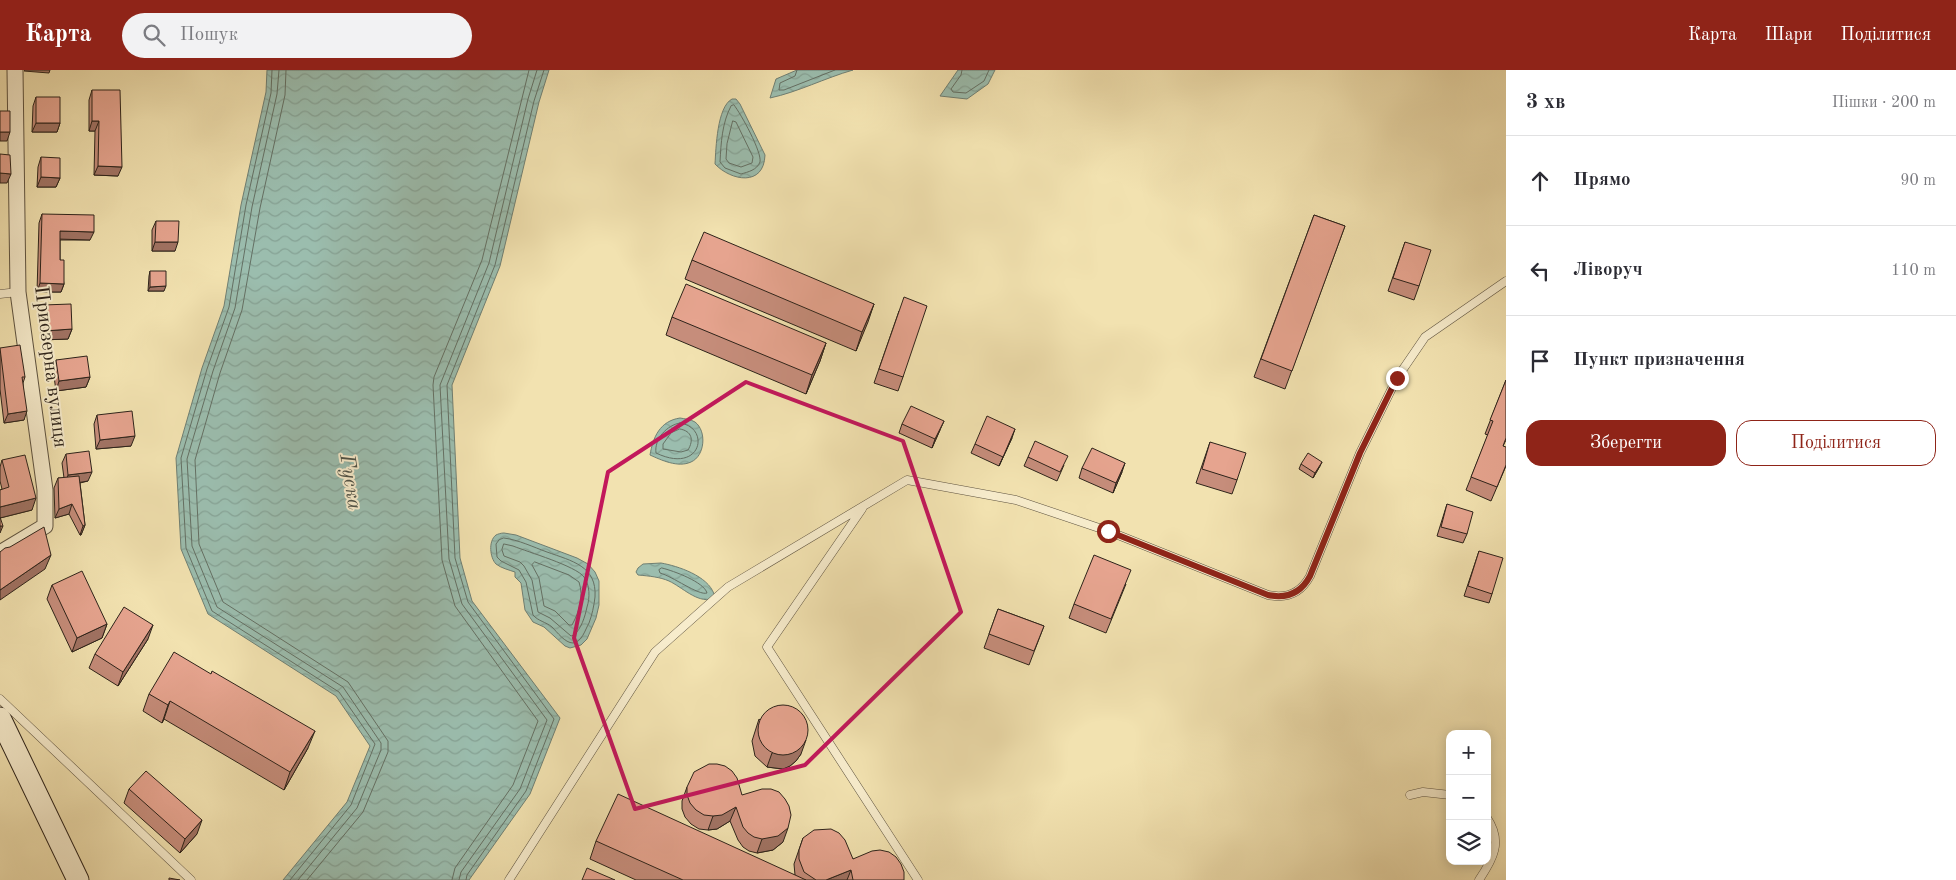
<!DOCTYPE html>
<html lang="uk">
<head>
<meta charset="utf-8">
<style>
  body { margin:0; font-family:"Old Standard TT",serif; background:#f2f2f3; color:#2b2b33 }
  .controls { position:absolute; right:15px; bottom:15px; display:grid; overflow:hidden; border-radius:10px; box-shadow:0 2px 12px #0003 }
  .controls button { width:45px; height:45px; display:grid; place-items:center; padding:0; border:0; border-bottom:1px solid #e1e1e2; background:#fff; color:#2b2b33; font:25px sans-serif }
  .stop { position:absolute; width:15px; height:15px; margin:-11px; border:4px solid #8f2418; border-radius:50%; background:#fff }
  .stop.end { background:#8f2418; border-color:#fff; box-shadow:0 1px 5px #0008 }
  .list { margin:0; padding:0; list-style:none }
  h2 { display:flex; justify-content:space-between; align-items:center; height:65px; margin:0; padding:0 20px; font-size:21px }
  h2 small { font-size:16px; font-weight:400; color:#7c7c81 }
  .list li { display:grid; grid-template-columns:32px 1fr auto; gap:15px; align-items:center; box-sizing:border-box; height:90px; padding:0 20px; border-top:1px solid #e1e1e2 }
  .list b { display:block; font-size:19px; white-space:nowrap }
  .list em { font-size:16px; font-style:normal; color:#7c7c81 }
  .actions { display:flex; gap:10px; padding:15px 20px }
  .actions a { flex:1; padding:11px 0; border:1px solid #8f2418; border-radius:15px; text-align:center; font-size:18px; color:#8f2418 }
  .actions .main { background:#8f2418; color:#fff }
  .icon { flex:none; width:28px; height:28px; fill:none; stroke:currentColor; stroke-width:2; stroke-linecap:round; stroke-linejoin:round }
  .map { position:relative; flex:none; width:1506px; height:810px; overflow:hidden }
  header { display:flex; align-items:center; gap:30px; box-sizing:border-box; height:70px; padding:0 25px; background:#8f2418; color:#fff }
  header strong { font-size:24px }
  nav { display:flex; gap:28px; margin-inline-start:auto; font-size:18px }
  .search { width:350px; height:45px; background:#f2f2f3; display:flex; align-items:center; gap:12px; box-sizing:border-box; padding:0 18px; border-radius:28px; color:#7c7c81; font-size:19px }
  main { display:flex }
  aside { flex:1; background:#fff }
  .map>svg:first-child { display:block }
  .water { fill:url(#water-waves); stroke:#6f7f73 }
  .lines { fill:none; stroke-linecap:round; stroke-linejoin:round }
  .shore { stroke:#647064; stroke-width:1 }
  .service-casing { stroke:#5e5340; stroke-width:9 }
  .minor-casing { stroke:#5e5340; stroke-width:17 }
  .secondary-casing { stroke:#2d231a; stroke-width:23 }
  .service { stroke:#f7eccc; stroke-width:8 }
  .minor { stroke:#f7eccc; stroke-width:15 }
  .secondary { stroke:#f7eccc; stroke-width:21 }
  .wall { fill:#c68d7b; stroke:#2d231a }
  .shaded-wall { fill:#a17364; stroke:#2d231a }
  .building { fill:#e6a48f; stroke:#2d231a }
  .route { stroke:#8f2418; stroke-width:6 }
  .marked { fill:none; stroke:#c2185b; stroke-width:4; stroke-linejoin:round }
  .labels { text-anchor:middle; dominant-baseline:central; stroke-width:4; stroke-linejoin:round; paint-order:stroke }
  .street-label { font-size:20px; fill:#2d231a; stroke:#f7eccc }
  .water-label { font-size:21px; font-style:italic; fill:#4e5146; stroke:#f7eccc }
</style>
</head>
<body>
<header>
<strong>Карта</strong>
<div class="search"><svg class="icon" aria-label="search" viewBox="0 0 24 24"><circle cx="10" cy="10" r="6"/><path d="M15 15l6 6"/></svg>Пошук</div>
<nav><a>Карта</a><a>Шари</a><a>Поділитися</a></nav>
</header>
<main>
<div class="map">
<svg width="1506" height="810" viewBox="0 0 1506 810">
  <defs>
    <pattern id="water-waves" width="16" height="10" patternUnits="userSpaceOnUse" patternTransform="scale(1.25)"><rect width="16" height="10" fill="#9bbdae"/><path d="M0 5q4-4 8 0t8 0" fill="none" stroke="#86a295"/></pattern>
  </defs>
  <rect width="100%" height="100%" fill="#f2e2b0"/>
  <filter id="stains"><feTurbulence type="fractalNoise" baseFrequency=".004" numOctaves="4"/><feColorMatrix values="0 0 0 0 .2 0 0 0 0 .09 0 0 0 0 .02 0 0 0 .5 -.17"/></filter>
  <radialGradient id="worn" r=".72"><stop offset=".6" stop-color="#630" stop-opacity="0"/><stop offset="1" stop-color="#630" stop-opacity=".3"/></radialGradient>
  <path class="water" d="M267 0H549L539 32 500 196 452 315 460 488 472 531 560 648 530 724 469 810H283L347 732 370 676 336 626 208 544 181 479 176 388 202 298 224 236 241 135 266 22Z
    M797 0H853C825 8 798 22 770 28L776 9Z
    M958 0H995L988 14 967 29 940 26Z
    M732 29H736L740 34 765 85C764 117 731 111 715 94 716 78 717 37 732 29Z
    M680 348C685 349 690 349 695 352 707 361 705 386 691 392 678 398 661 390 650 385 653 367 660 351 680 348Z
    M504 463 516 465 577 488 588 494 595 502 599 511V535L596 548 587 569 581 575 570 578 565 576 544 557 533 552 525 540 521 513 515 507V502C509 500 501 498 496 494 490 488 488 471 496 465 498 464 501 463 504 463Z
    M661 493C678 496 708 506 714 524L712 529C697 533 682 517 669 511 660 507 649 506 638 505L636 502 638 498 643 494Z"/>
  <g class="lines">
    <path class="shore" d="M272 0 271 23 246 135 229 237 207 299 181 388 186 478 212 541 339 622 375 674 351 735 290 810
      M279 0 277 24 252 137 235 238 213 301 187 389 192 476 217 537 343 617 381 673V680L357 738 298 810
      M286 0 285 25 260 138 242 240 220 303 195 390 199 474 223 532 348 612 388 671V682L363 742 307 810
      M797 0 795 6 780 13 779 20H784L835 0
      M962 0 961 5 951 19 953 22 966 23 984 11 989 0
      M734 35C741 44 762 82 760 92 757 100 748 102 741 104L725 98 720 92C721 73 722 53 731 36Z
      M733 51 736 52 753 87 752 93 741 97 729 93 726 89 727 74Z
      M680 353C711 357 702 405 656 383 654 369 667 355 680 353Z
      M680 359C692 361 694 370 688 380L681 382 663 379V374L671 363Z
      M504 468C519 470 533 477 547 482 572 491 597 496 595 527 594 536 592 545 589 553 585 560 582 572 573 573 565 573 557 562 552 557 546 552 538 551 533 545L526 512 519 500 501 491 497 487 496 474 499 470Z
      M504 474 513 476C528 482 576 496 584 507 590 515 590 528 587 537 585 547 581 559 574 565L571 566 550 548 538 542 532 510 524 496 520 492 504 486 502 480Z
      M535 492 569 505 579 512C584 527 579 542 572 555H569L555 541 544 536 539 508 532 495Z
      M662 498C674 501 704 512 707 523 699 526 672 506 660 503L659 500Z
      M452 810 455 798 513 715 538 651 455 536 442 490 433 315 434 307 482 190 529 0
      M459 810 461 802 520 719 547 650 462 534 449 489 440 315 489 193 528 29 537 0
      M466 810 467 805 526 721 554 649 468 532 455 488 447 315 495 195 534 31 544 0"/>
    <defs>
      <path id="service" d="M0 224 18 222
        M862 439 767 577 918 810
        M0 629 191 810
        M1410 725 1423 722 1450 725
        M509 810 655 582 728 517 907 410 1016 430 1108 461 1268 525C1287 529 1301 523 1310 506L1360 383 1397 308 1425 267 1506 211
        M1479 810C1493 789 1503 772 1487 748"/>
      <path id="minor" d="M0 483 45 456V420L18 222 15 0"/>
      <path id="secondary" d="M0 648 78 810"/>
    </defs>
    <use href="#service" class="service-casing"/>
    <use href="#minor" class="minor-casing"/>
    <use href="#secondary" class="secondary-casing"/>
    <use href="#service" class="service"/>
    <use href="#minor" class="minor"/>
    <use href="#secondary" class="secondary"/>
  </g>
  <path class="wall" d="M92 20 118 106 94 105 95 61H89V30Z
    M36 27 60 53 57 62H32L33 36Z
    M41 87 60 108 56 117H37L38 97Z
    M42 144 90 170H60V190L64 214 61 222H37L39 153Z
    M1314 145 1345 156 1285 319 1254 307Z
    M156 151 175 181H152V160Z
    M1405 172 1419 216 1414 230 1388 221Z
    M692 190 874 234 856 281 685 209Z
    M150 201 164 221H148L149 206Z
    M43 235 72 259 68 269 41 270 40 244Z
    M899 241 903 307 898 321 874 313Z
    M672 247 826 273 820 291 806 324 666 265Z
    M0 278 25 307 23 313 24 350 4 353 0 319Z
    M56 290 90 307 86 317 56 321 53 299Z
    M1506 310V370L1503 376 1506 396 1491 431 1466 420 1488 365 1485 364Z
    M97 345 131 376 96 379 94 354Z
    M902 354 940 360 932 378 899 363Z
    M1012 368 999 396 971 383 975 374Z
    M1210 372 1237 410 1232 424 1196 413Z
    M66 384 88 411 80 413 85 455 81 465H80L69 444 55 448 54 418 58 408H64L62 393Z
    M1028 387 1064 395 1057 411 1024 396Z
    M2 390 32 440 0 448V420L2 419 0 411V397Z
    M1301 394 1320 396 1313 408 1299 399Z
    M1082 398 1122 402 1113 423 1079 408Z
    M1447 434 1467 464 1463 473 1437 466Z
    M1479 481 1492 524 1489 533 1464 526Z
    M1126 514 1106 563 1069 548 1074 534Z
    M52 515 107 554 102 568 72 582 47 529Z
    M998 539 1044 556 1029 595 984 578Z
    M148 569 118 616 89 598 95 584Z
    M149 624 308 678 284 720 164 649 162 653 143 641Z
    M759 649 801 684 796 691 790 696 783 699 767 697 755 686 752 671Z
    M687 717 742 725 783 772 773 780 757 783 749 781 743 777 738 770 730 751 717 759 708 760 699 759 691 754 685 747 682 739V731Z
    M129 719 197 764 180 783 124 733Z
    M803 768 904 810H636L590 789 596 771 795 805 794 794Z"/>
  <path class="shaded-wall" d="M25 0H50L49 3 24 1Z
    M92 51H99L95 61H89Z
    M36 53H60L57 62H32Z
    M0 62H10L7 71H0Z
    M98 96 122 97 118 106 94 105Z
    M0 103 11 104 7 113H0Z
    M41 107 60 108 56 117H37Z
    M60 161 94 162 90 170 57 169Z
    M155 172H178L175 181H152Z
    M40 213 64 214 61 222H37Z
    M166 216 164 221H148L150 217Z
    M874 234 868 252 856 281 862 262Z
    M72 259 68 269 41 270 44 261Z
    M826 273 820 291 806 324 812 305Z
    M90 307 86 317 56 321 59 311Z
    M27 341 24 350 4 353 8 344Z
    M944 351 932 378 935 369Z
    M1015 359 1012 368 999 396 1003 387Z
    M135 366 131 376 96 379 100 370Z
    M1322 392 1320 396 1313 408 1315 403Z
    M1125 393 1122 402 1113 423 1116 413Z
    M92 402 88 411 65 415 68 405Z
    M36 428 32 440 0 448V437Z
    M72 434 69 444 55 448 59 439Z
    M85 455 81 465H80L83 456Z
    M0 456H3L0 463Z
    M51 485 45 499 0 530V520Z
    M107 554 102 568 72 582 77 568Z
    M153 555 148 569 118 616 123 602Z
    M170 631 164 649 162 653 168 635Z
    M315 661 308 678 284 720 290 702Z
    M806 670 801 684 796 691 790 696 783 699 767 697 772 683Z
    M736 737 730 751 717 759 708 760 713 746Z
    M202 750 197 764 180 783 185 769Z
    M788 758 783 772 773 780 757 783 762 769Z
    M851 800 847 810H826Z"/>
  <path class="building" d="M92 20H120L122 97 98 96 99 51H92Z
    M36 27H60V53H36Z
    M0 41H10V62H0Z
    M0 84 10 85 11 104 0 103Z
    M41 87 60 88V108L41 107Z
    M42 144 94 145V162L60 161V190H64V214L40 213Z
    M1314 145 1345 156 1292 301 1261 289Z
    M156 151H179L178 172H155Z
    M704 162 874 234 862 262 692 190Z
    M1405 172 1431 180 1419 216 1393 208Z
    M150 201H166V216L150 217Z
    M686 214 826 273 812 305 672 247Z
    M904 227 927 236 903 307 879 299Z
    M71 234 72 259 44 261 43 235Z
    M20 275 25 307H22L27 341 8 344 0 278Z
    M87 286 90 307 59 311 56 290Z
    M1506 310V368L1503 376 1506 377V395L1497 417 1471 407 1493 351 1490 350Z
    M911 336 944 351 935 369 902 354Z
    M132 341 135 366 100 370 97 345Z
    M987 346 1015 359 1003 387 975 374Z
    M1035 371 1068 386 1060 402 1028 387Z
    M1210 372 1246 383 1237 410 1202 399Z
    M1092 378 1125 393 1116 413 1082 398Z
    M89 381 92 402 68 405 66 384Z
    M1308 383 1322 392 1315 403 1301 394Z
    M25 385 36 428 0 437V420L9 417 2 390Z
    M79 406 85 455 83 456 72 434 59 439 58 408Z
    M1447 434 1473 442 1467 464 1441 457Z
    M0 447 3 456H0Z
    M44 457 51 485 0 520V482L5 478 10 477Z
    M1479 481 1503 488 1492 524 1468 516Z
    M1094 485 1131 500 1111 549 1074 534Z
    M82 501 107 554 77 568 52 515Z
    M124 537 153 555 123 602 95 584Z
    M998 539 1044 556 1034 581 989 564Z
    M174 582 211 604 212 601 315 661 290 702 170 631 168 635 149 624Z
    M758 660a25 25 0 1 1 50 0a25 25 0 1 1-50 0Z
    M709 694H717L725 696 732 701 737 708 742 725 762 719H771L779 722 785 729 789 736 791 745 788 758 778 766 762 769 754 767 748 763 743 757 736 737 722 745 713 746 704 745 696 740 690 733 687 725V717L694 702Z
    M146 701 202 750 185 769 129 719Z
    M618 724 806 810H683L596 771Z
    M831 759 839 763 845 770 853 789 872 781 880 780 889 782 896 787 901 794 904 802V810H853L851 800 826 810H816L804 802 799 789V780L803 768 814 760Z
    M587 798 615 810H582Z
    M169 808 180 810H169Z"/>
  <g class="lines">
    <path class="route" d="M1108 461 1268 525C1287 529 1301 523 1310 506L1360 383 1397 308"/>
  </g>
  <path class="marked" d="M746 312 903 371 961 542 805 695 635 739 574 568 608 402Z"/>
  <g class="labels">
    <g class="street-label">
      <text transform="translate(50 297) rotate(83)">Приозерна вулиця</text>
    </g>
    <g class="water-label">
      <text transform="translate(350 412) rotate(81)">Гуска</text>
    </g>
  </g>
  <rect width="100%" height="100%" filter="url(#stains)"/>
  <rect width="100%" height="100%" fill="url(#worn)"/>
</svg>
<div class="controls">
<button>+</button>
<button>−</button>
<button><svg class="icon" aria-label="layers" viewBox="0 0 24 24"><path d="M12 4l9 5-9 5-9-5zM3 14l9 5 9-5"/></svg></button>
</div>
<div class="stop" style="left:1108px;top:461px"></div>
<div class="stop end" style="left:1397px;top:308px"></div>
</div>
<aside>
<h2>3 хв<small>Пішки · 200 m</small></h2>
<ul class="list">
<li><svg class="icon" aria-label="ahead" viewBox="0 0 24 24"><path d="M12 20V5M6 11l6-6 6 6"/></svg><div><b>Прямо</b></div><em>90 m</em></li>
<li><svg class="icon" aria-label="left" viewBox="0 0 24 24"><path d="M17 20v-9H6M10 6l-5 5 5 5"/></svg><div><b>Ліворуч</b></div><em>110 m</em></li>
<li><svg class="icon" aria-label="arrive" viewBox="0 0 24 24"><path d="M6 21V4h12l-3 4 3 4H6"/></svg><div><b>Пункт призначення</b></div></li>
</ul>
<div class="actions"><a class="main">Зберегти</a><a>Поділитися</a></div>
</aside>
</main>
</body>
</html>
